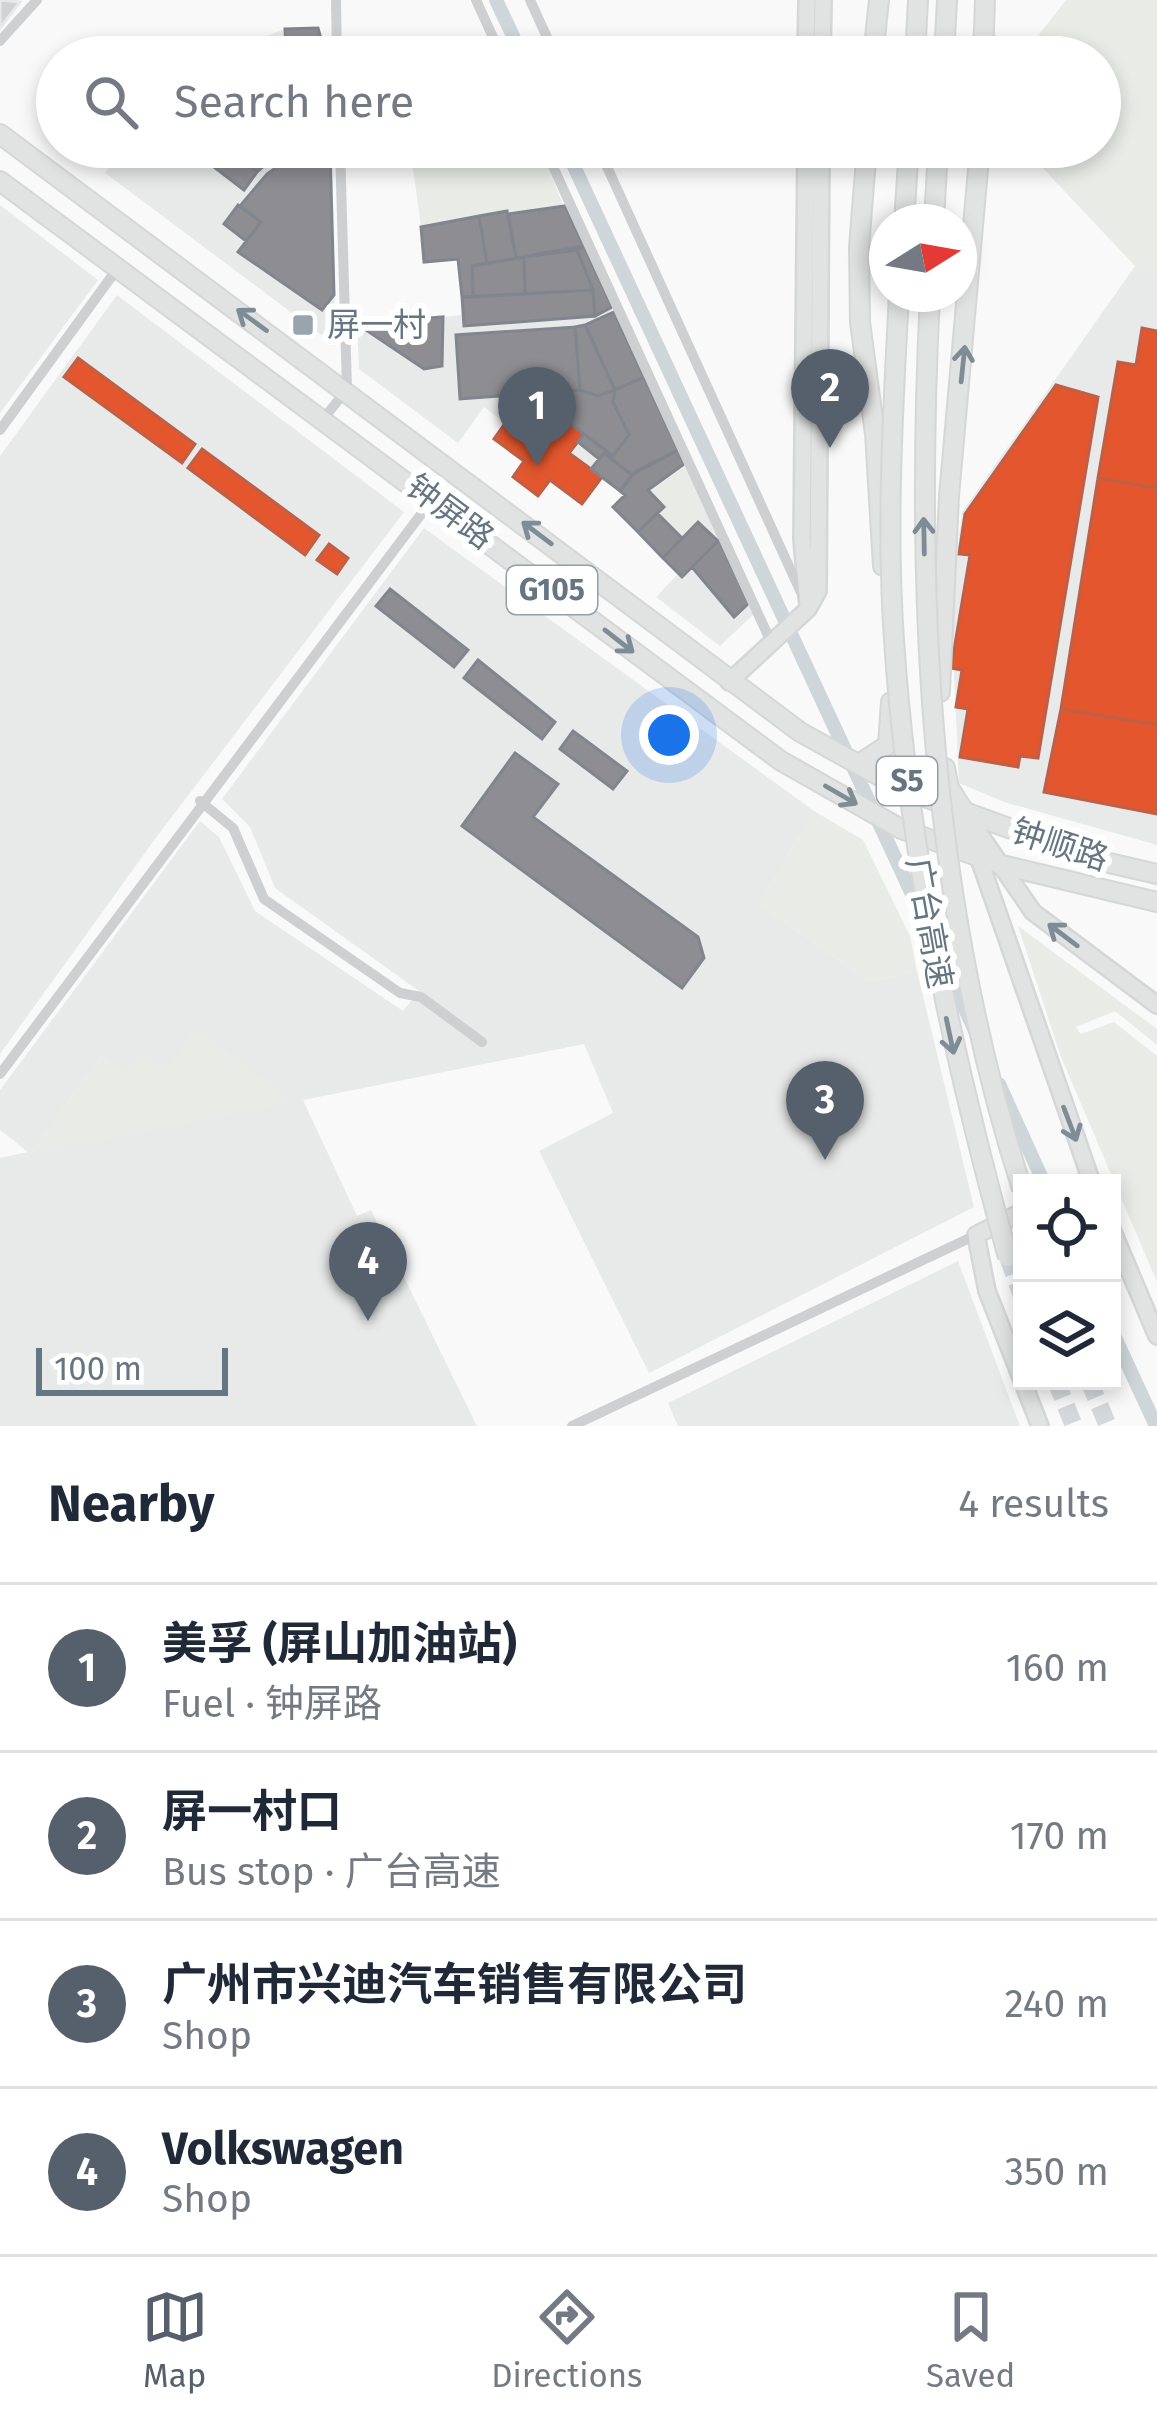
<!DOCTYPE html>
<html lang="en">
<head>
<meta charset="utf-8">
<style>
  body { margin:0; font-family:"Fira Sans","Noto Sans SC",sans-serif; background:#f6f6f7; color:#1f2937 }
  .controls { position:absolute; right:36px; bottom:36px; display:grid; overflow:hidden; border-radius:0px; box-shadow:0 6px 18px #0003 }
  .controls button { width:108px; height:108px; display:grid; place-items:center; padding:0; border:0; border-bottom:3px solid #e0e1e3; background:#fff; color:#1f2937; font:60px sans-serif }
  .compass { position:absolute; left:869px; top:204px; width:108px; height:108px; border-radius:50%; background:#fff; box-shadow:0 6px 18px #0003; rotate:79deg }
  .scale { position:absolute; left:36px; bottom:30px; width:192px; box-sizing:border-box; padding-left:12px; border:6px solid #657683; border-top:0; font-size:33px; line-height:42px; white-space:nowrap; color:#657683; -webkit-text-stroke:9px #fff; paint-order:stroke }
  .you { position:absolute; left:669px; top:735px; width:42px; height:42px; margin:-30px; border:9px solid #fff; border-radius:50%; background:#1a73e8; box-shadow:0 0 0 18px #1a73e833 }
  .badge { display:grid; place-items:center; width:78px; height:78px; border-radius:50%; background:#56606c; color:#fff; font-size:39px; font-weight:700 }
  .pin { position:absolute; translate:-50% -99px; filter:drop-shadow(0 3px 6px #0008) }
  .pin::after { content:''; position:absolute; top:63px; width:42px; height:36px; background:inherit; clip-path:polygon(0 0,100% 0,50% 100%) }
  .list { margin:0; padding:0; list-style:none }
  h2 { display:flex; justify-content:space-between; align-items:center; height:156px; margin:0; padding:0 48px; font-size:51px }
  h2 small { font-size:39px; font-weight:400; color:#747a83 }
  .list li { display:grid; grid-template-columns:78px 1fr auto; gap:36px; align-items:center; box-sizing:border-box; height:168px; padding:0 48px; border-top:3px solid #e0e1e3 }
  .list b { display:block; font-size:45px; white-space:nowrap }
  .list p { margin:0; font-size:39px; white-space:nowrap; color:#747a83 }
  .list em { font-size:39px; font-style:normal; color:#747a83 }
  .icon { flex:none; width:66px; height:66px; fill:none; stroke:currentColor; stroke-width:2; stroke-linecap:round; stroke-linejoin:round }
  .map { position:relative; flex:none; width:1157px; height:1426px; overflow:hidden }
  .search { position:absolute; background:#fff; box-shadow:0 6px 18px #0003; left:36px; right:36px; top:36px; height:132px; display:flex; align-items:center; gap:30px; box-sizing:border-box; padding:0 42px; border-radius:66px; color:#747a83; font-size:45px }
  .sheet { height:828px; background:#fff }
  nav { display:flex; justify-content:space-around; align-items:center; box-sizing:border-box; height:168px; border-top:3px solid #e0e1e3; background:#fff; font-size:33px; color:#747a83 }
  nav a { display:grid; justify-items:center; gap:6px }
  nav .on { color:#56606c }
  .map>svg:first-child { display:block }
  .built { fill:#e8e9e9; fill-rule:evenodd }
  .green { fill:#e8ebe6 }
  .shops { fill:#e4572e; stroke:#be6048; stroke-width:3 }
  .industry { fill:#8d8d92; stroke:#81868e; stroke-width:3 }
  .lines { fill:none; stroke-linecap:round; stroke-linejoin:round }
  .canal { stroke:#ced6d9; stroke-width:14 }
  .building { fill:#d0d2d3; stroke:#e8e8e8; stroke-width:3 }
  .highway-tunnel { stroke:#d4d8dc; stroke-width:18; stroke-dasharray:18 9; stroke-linecap:butt }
  .secondary-casing { stroke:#d5d6d7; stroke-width:20 }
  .highway-casing { stroke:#d5d6d6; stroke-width:22 }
  .street { stroke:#cecfd0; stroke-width:10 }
  .secondary { stroke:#e1e2e2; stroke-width:15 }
  .highway { stroke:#e1e2e2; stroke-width:18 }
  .highway-bridge-casing { stroke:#d5d6d6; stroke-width:22; stroke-linecap:butt }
  .highway-bridge { stroke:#e1e2e2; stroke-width:18 }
  .oneway { stroke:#7e8c96 }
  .poi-dot { fill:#99a4ac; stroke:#fff; stroke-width:4.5 }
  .labels { text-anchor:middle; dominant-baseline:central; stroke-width:12; stroke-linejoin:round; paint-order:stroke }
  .shield { fill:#fff; stroke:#939fa8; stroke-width:3 }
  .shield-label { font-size:30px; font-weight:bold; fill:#657683 }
  .poi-label { font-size:33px; fill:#657683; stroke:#fff; text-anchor:start }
  .street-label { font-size:33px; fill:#657683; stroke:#fff }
</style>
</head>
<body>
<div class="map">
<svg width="1157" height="1426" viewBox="0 0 1157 1426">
  <rect width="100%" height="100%" fill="#f9f9f9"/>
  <path class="built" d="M122 147H330L336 346 105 173Z
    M562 202 754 614 720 646 656 597 678 574 613 507 624 495 591 469 514 412 505 423 484 407 458 443 359 369 357 324 463 315 458 260 424 262 421 227Z
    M0 205 98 280 0 413Z
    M1135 266 1157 275V845L1004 802 959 783 951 606 962 512Z
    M117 295 404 512 155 839 0 1054V456Z
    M424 528 814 811 759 904 870 982 917 971 974 1207 649 1373 539 1151 613 1113 584 1044 303 1100 357 1216 371 1210 477 1426H0V1158L28 1152 0 1130V1090L200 821 219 837 255 911 403 1011 419 991 275 888 250 827 222 799ZM101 1056 125 1073 165 1071 31 1152Z
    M958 1261 1020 1426H678L668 1403Z"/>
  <path class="green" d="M1066 0H1157V275L1135 266 1023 147H1100V57H993L994 34 1027 50Z
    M285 29 286 57H212Z
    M410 147H539L562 202 421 227Z
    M684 464 707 513 682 538 657 513 664 507 648 490Z
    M814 811 863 840 910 936 917 971 870 982 759 904Z
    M1018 926 1157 1029V1045L1115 1011 1076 1027 1081 1034 1114 1022 1157 1056V1282L1061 1057Z
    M195 1028 293 1102 30 1153 101 1056 125 1072 140 1053 165 1070Z"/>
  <path class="shops" d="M1142 328 1157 331V488L1098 478 1118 362 1136 365Z
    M78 358 195 444 182 463 64 377Z
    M1056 385 1098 397 1038 758 1020 756 1018 767 960 757 968 709 956 707 962 670 951 668 970 555 959 554 965 514Z
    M513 412 544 435 558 415 584 434 569 453 602 477 582 504 550 480 538 496 513 477 524 461 494 439Z
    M202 449 319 535 305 555 188 468Z
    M1098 478 1157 488V725L1061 709Z
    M329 544 348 558 337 574 317 560Z
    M1061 709 1157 725V814L1044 792Z"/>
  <path class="industry" d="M318 28 326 57H286L285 29Z
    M153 147H183L171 162Z
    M209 147H225L257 172 244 190 201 157Z
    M225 147H285L257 172Z
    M304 148H330L334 295 322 310 238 252 261 222 240 206 267 174Z
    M238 205 261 222 246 241 224 224Z
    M565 206 584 246 516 258 508 214Z
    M507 211 516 258 487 263 479 216Z
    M479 216 487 263 472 266 473 297H462L458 259 424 262 421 227Z
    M584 246 612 307 595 316 593 290 577 250Z
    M577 250 593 290 525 294 524 257Z
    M524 257 525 294 473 297 472 266Z
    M593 290 595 316 464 326 462 297Z
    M614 312 644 377 615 390 585 325Z
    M443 317 442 366 424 369 357 324Z
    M585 325 615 390 598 396 580 390 575 327Z
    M575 327 580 390 460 399 456 335Z
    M644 377 678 450 632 475 604 453 613 456 629 435 613 402 615 390Z
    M580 390 598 396 615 390 613 402 629 435 613 456 539 400 537 393Z
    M584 434 606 451 599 459 578 442Z
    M678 450 684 464 648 490 664 507 638 532 613 507 625 495 620 491 636 471Z
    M604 453 632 475 620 491 591 469Z
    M657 513 682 538 663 558 638 532Z
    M698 522 718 541 682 577 663 558Z
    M719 540 749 603 734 617 692 567Z
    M390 589 468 650 454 667 376 606Z
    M478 660 555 722 542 739 464 678Z
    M573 731 627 771 613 789 560 749Z
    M515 753 558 784 533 817 698 937 704 958 682 988 462 826Z"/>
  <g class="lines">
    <path class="canal" d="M496 0 523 57
      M565 147 925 922
      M942 958 975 1031
      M999 1084 1044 1183
      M1112 1331 1156 1426"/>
  </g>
  <path class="building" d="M0 0 20 2 0 28Z"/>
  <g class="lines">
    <path class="highway-tunnel" d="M1008 1257 1022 1296
      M1056 1381 1074 1426
      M1089 1381 1108 1426"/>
    <defs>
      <path id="secondary" d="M806 57 807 0
        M822 57 823 0
        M806 147 802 539 808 606
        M729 682 808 609 818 591 821 147
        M969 819 1033 912 1157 1005
        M967 824 1092 1183
        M1022 1212 976 1235 987 1291 1040 1426
        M1112 1230 1157 1336"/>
      <path id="highway" d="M873 57 879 0
        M915 57 918 0
        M944 57 947 0
        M983 57 985 0
        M0 134 800 732 903 789 1092 859 1157 874
        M867 147 859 247 860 322 875 434 883 566
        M0 181 781 761 901 829 1002 865 1157 902
        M904 222 909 147
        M934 222 938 147
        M940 692 949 496 980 147
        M859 764 888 745 891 702
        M945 768 949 788 964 811 962 837 946 845"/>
    </defs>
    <use href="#secondary" class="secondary-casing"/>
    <use href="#highway" class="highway-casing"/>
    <path class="street" d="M336 0 337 57
      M476 0 502 57
      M530 0 556 57
      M0 41 37 0
      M544 147 771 642
      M598 147 803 597
      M325 417 347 389 340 147
      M0 430 117 269
      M200 801 233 828 264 899 400 993 421 997 482 1042
      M0 1074 431 501
      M572 1426 976 1235"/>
    <use href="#secondary" class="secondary"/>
    <use href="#highway" class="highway"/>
    <defs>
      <path id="highway-bridge" d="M899 294C893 409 886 525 894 640 908 851 952 1054 1008 1257
        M930 294C915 597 929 899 1022 1189"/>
    </defs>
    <use href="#highway-bridge" class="highway-bridge-casing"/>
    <use href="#highway-bridge" class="highway-bridge"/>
  </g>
  <defs><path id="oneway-shaft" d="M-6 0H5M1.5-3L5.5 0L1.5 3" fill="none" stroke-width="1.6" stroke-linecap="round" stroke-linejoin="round" transform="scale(3)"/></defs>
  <g class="oneway">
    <use href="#oneway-shaft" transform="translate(252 320) rotate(-144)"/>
    <use href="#oneway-shaft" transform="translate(963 364) rotate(-84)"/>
    <use href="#oneway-shaft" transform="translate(537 533) rotate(-143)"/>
    <use href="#oneway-shaft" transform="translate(924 536) rotate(-91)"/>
    <use href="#oneway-shaft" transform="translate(619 641) rotate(38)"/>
    <use href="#oneway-shaft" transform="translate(841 795) rotate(30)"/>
    <use href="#oneway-shaft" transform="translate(1063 935) rotate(-143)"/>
    <use href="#oneway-shaft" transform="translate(950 1036) rotate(78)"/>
    <use href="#oneway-shaft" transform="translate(1070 1124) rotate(69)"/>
  </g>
  <rect class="poi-dot" x="291" y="313" width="24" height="24" rx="6"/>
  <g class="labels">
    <g class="shield">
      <rect x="507" y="566" width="90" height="48" rx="9"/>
      <rect x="877" y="757" width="60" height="48" rx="9"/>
    </g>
    <g class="shield-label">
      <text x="552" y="590">G105</text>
      <text x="907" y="781">S5</text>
    </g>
    <g class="poi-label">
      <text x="327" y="325">屏一村</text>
    </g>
    <g class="street-label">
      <text transform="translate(450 512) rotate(37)">钟屏路</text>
      <text transform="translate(1060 845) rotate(18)">钟顺路</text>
      <text transform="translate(929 923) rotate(80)">广台高速</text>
    </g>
  </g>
</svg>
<div class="controls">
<button><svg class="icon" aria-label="locate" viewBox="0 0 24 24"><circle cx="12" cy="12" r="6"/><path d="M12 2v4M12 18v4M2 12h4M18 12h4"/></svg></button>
<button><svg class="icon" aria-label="layers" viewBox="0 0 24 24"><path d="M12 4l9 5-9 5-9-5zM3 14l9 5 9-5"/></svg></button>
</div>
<svg class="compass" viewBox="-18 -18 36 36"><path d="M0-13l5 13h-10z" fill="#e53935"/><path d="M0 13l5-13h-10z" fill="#747a83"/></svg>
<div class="scale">100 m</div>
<div class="you"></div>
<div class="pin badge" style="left:537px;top:466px">1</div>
<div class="pin badge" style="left:830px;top:448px">2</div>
<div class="pin badge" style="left:825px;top:1160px">3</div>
<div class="pin badge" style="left:368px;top:1321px">4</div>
<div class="search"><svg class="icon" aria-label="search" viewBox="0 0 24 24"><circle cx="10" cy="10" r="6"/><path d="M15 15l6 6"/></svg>Search here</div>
</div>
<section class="sheet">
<h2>Nearby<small>4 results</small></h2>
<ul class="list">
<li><span class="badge">1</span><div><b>美孚 (屏山加油站)</b><p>Fuel · 钟屏路</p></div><em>160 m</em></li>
<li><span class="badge">2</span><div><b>屏一村口</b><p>Bus stop · 广台高速</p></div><em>170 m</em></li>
<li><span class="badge">3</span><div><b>广州市兴迪汽车销售有限公司</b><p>Shop</p></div><em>240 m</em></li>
<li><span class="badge">4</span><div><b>Volkswagen</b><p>Shop</p></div><em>350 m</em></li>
</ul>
</section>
<nav>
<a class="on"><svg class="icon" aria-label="map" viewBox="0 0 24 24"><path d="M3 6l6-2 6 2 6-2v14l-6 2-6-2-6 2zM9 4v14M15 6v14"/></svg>Map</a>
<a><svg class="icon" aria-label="directions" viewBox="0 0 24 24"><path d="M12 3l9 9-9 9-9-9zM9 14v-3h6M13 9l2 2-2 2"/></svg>Directions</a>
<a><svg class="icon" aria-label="saved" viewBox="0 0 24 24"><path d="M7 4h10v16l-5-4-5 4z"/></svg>Saved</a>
</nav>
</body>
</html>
